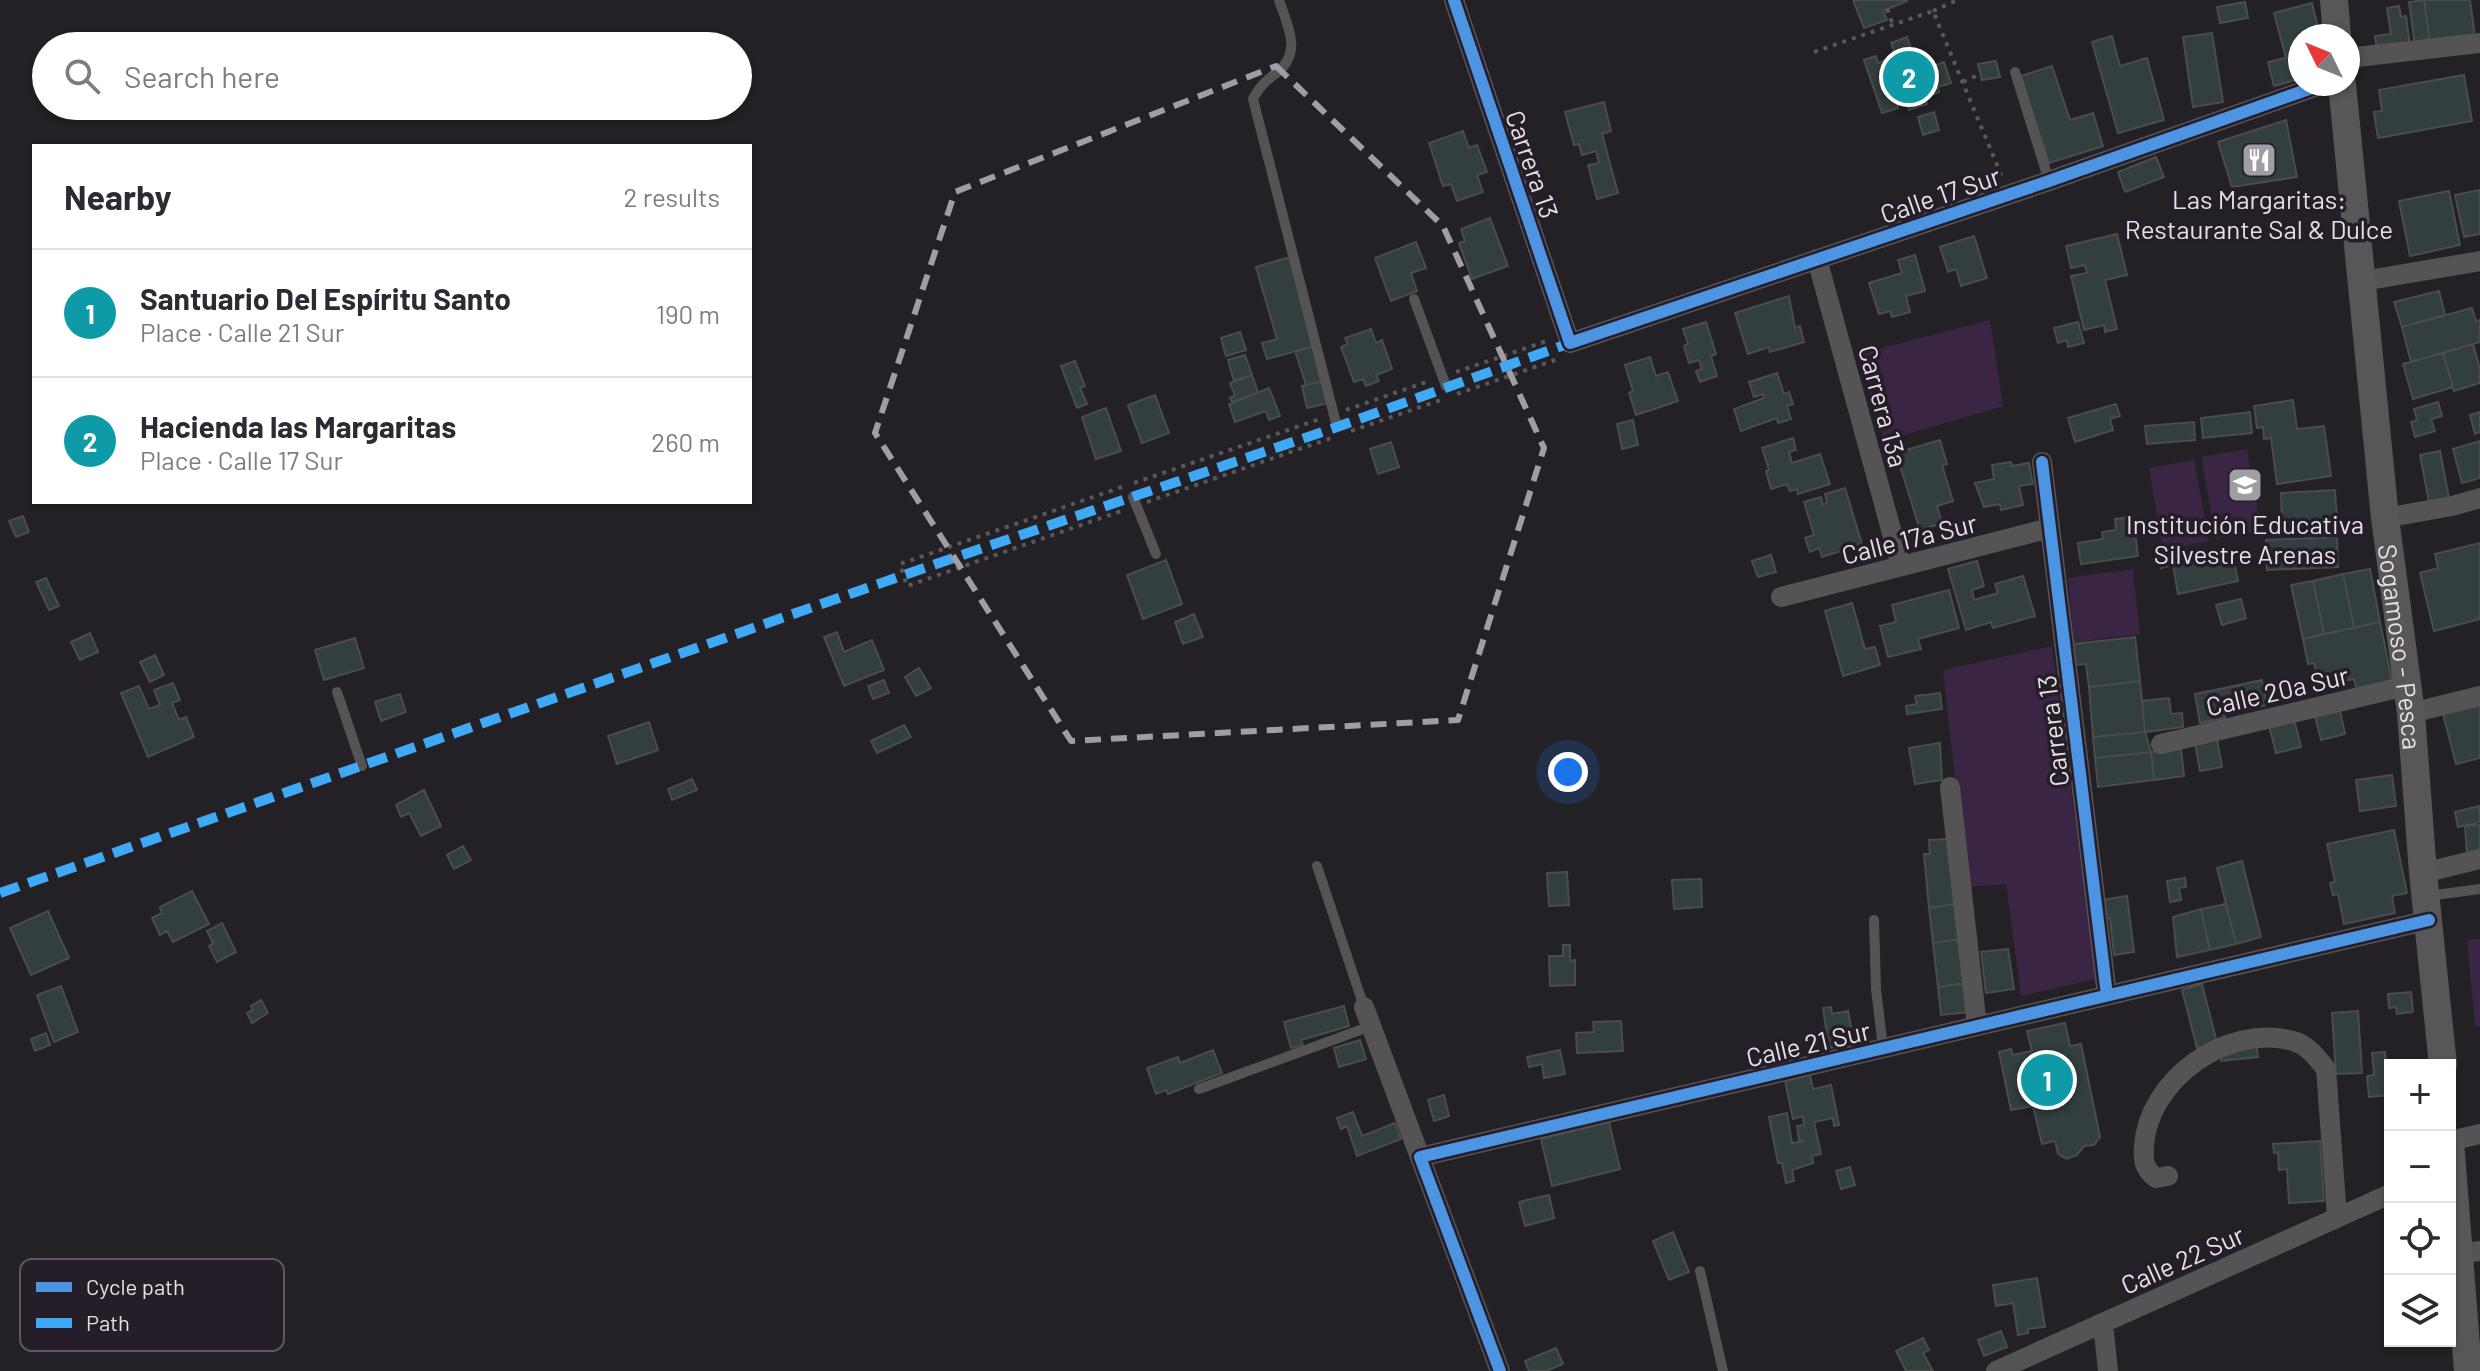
<!DOCTYPE html>
<html lang="en">
<head>
<meta charset="utf-8">
<style>
  body { margin:0; font-family:Barlow,sans-serif; background:#f7f7f7; color:#2b2b33 }
  .controls { position:absolute; right:24px; bottom:24px; display:grid; overflow:hidden; border-radius:0px; box-shadow:0 2px 6px #0004 }
  .controls button { width:72px; height:72px; display:grid; place-items:center; padding:0; border:0; border-bottom:2px solid #e1e1e2; background:#fff; color:#2b2b33; font:40px sans-serif }
  .compass { position:absolute; left:2288px; top:24px; width:72px; height:72px; border-radius:50%; background:#fff; box-shadow:0 2px 6px #0004; rotate:313deg }
  .you { position:absolute; left:1568px; top:772px; width:28px; height:28px; margin:-20px; border:6px solid #fff; border-radius:50%; background:#1a73e8; box-shadow:0 0 0 12px #1a73e833 }
  .badge { display:grid; place-items:center; width:52px; height:52px; border-radius:50%; background:#0f766e; color:#fff; font-size:26px; font-weight:700 }
  .pin { position:absolute; translate:-50% -50%; border:4px solid #fff; box-shadow:0 2px 8px #0006 }
  .list { margin:0; padding:0; list-style:none }
  h2 { display:flex; justify-content:space-between; align-items:center; height:104px; margin:0; padding:0 32px; font-size:34px }
  h2 small { font-size:26px; font-weight:400; color:#7c7c81 }
  .list li { display:grid; grid-template-columns:52px 1fr auto; gap:24px; align-items:center; box-sizing:border-box; height:128px; padding:0 32px; border-top:2px solid #e1e1e2 }
  .list b { display:block; font-size:30px; white-space:nowrap }
  .list p { margin:0; font-size:26px; white-space:nowrap; color:#7c7c81 }
  .list em { font-size:26px; font-style:normal; color:#7c7c81 }
  .icon { flex:none; width:44px; height:44px; fill:none; stroke:currentColor; stroke-width:2; stroke-linecap:round; stroke-linejoin:round }
  .map { position:relative; flex:none; width:2480px; height:1371px; overflow:hidden }
  .search { position:absolute; background:#fff; box-shadow:0 2px 6px #0004; left:32px; top:32px; width:720px; height:88px; display:flex; align-items:center; gap:20px; box-sizing:border-box; padding:0 28px; border-radius:44px; color:#7c7c81; font-size:30px }
  .panel { position:absolute; background:#fff; box-shadow:0 2px 6px #0004; left:32px; top:144px; width:720px; height:360px; border-radius:0px }
  .map>svg:first-child { display:block }
  .green { fill:#3a2644 }
  .building { fill:#333e3e; stroke:#4a4c4e; stroke-width:2 }
  .lines { fill:none; stroke-linecap:round; stroke-linejoin:round }
  .path { stroke:#59575a; stroke-width:4; stroke-dasharray:4 6; stroke-linecap:butt }
  .service { stroke:#565357; stroke-width:10 }
  .minor { stroke:#565357; stroke-width:20 }
  .secondary { stroke:#585659; stroke-width:28 }
  .quiet { stroke:#3fa9f5; stroke-width:10; stroke-dasharray:20 10; stroke-linecap:butt }
  .cycleway-casing { stroke:#251e29; stroke-width:17 }
  .cycleway { stroke:#4d94e3; stroke-width:12 }
  .marked { fill:none; stroke:#a19da4; stroke-width:6; stroke-dasharray:16 10; stroke-linejoin:round }
  .labels { text-anchor:middle; dominant-baseline:central; stroke-width:7; stroke-linejoin:round; paint-order:stroke }
  .street-label { font-size:26px; fill:#e5e0e8; stroke:#251e29 }
  .poi-label { font-size:26px; fill:#e5e0e8; stroke:#251e29 }
  .key { fill:#251e29; stroke:#5f5862; stroke-width:2 }
  .key-label { font-size:22px; fill:#e5e0e8 }
</style>
</head>
<body>
<div class="map">
<svg width="2480" height="1371" viewBox="0 0 2480 1371">
  <rect width="100%" height="100%" fill="#242126"/>
  <path class="green" d="M1990 320 2003 406 1884 441 1859 354Z
    M2247 449 2261 530 2216 539 2201 457Z
    M2194 460 2209 541 2163 550 2149 468Z
    M2133 569 2140 634 2074 642 2068 578Z
    M2052 646 2096 979 2021 996 2006 884 1967 887 1943 670Z
    M2480 939V1027H2475L2467 940Z"/>
  <path class="building" d="M1853 0H1906L1907 1 1883 11 1887 20 1864 28Z
    M2424 0 2430 44 2415 46 2409 2Z
    M2424 0H2470L2475 38 2430 44Z
    M2245 2 2248 18 2220 23 2217 7Z
    M2312 3 2320 36H2300V79L2274 86 2268 62 2286 58 2274 13Z
    M2399 6 2401 17 2406 16 2410 47 2377 51 2375 36 2391 34 2387 8Z
    M2212 33 2223 102 2193 107 2183 37Z
    M2112 36 2120 66 2147 58 2164 120 2118 133 2092 42Z
    M1907 37 1919 71 1944 62 1951 83 1938 87 1939 92 1925 97 1927 104 1909 110 1903 91 1894 95 1898 108 1882 113 1864 60 1876 56 1878 63 1885 60 1888 69 1899 65 1891 43Z
    M1996 61 2000 77 1982 80 1978 64Z
    M2052 66 2070 120 2093 113 2103 146 2049 163 2021 76Z
    M2464 75 2472 121 2378 138 2374 112 2382 111 2379 90Z
    M1604 102 1611 131 1602 134 1618 193 1597 199 1588 165 1599 163 1596 151 1582 155 1579 144 1574 145 1565 112Z
    M1934 112 1939 130 1923 135 1918 117Z
    M2286 120 2297 177 2232 187 2218 142Z
    M1463 131 1469 148 1477 145 1487 172 1477 175 1483 192 1457 201 1451 184 1443 186 1429 143Z
    M2156 157 2164 177 2125 192 2118 172Z
    M2480 190V234L2464 237 2455 195Z
    M2449 191 2460 245 2410 256 2399 201Z
    M1490 218 1508 266 1472 279 1459 243 1465 241 1461 229Z
    M2117 234 2127 275 2105 280 2117 329 2105 332 2104 325 2084 330 2071 276 2087 273 2085 265 2071 268 2066 246Z
    M1974 236 1987 278 1961 286 1956 269 1948 272 1940 247Z
    M1416 242 1426 268 1411 273 1417 291 1391 301 1375 258Z
    M1915 255 1925 291 1906 296 1910 312 1892 317 1890 311 1879 314 1869 283 1902 273 1898 260Z
    M1290 257 1315 346 1267 359 1262 343 1277 339 1256 267Z
    M2439 291 2445 315 2402 327 2394 302Z
    M1789 296 1795 328 1800 326 1804 342 1770 352 1769 347 1748 354 1735 313Z
    M2472 308 2476 321 2480 320V342L2411 362 2402 327Z
    M1706 322 1716 354 1711 356 1717 376 1700 382 1696 371 1702 369 1699 360 1689 363 1684 346 1688 344 1683 329Z
    M2078 322 2084 343 2068 347 2067 340 2058 343 2054 328Z
    M1371 329 1376 343 1382 340 1392 369 1376 375 1379 381 1366 386 1363 379 1354 382 1341 347 1348 344 1345 338Z
    M1240 332 1246 350 1226 356 1221 338Z
    M2473 344 2480 369V383L2454 391 2443 353Z
    M1315 346 1323 381 1306 385 1295 351Z
    M2443 353 2453 387 2413 399 2403 364Z
    M1245 355 1252 375 1234 381 1228 360Z
    M1650 357 1656 376 1668 372 1678 401 1636 415 1629 393 1633 391 1625 365Z
    M1075 361 1085 386 1080 388 1087 404 1077 408 1061 366Z
    M1777 373 1784 394 1789 392 1793 404 1787 406 1791 419 1778 423 1777 418 1741 431 1734 409 1764 398 1763 394 1754 397 1749 382Z
    M1252 375 1258 393 1232 402 1230 398 1235 396 1230 383Z
    M1323 381 1328 403 1307 408 1302 386Z
    M1269 388 1280 416 1269 420 1266 411 1235 422 1229 404Z
    M1155 395 1169 433 1142 443 1128 405Z
    M2293 400 2297 429 2324 426 2331 476 2277 484 2271 438 2264 439 2263 427 2257 428 2254 406Z
    M2438 402 2442 416 2431 419 2435 431 2415 437 2411 422 2417 420 2414 409Z
    M2116 404 2120 416 2110 419 2113 430 2075 442 2068 418Z
    M1106 408 1121 451 1096 459 1082 417Z
    M2250 412 2252 433 2203 438 2201 418Z
    M2480 412V432L2475 434 2470 415Z
    M1633 420 1638 445 1622 449 1617 424Z
    M2194 422 2195 440 2147 444 2145 426Z
    M1793 438 1796 450 1789 452 1792 463 1820 454 1830 484 1798 494 1797 489 1790 491 1787 484 1771 489 1766 471 1769 470 1762 448Z
    M1940 440 1947 464 1942 465 1953 501 1937 506 1942 523 1920 530 1896 453Z
    M2480 441V478L2462 483 2453 449Z
    M1391 442 1399 467 1378 474 1370 449Z
    M2440 451 2449 498 2429 502 2420 455Z
    M2011 462 2012 466 2029 463 2033 484 2019 486 2023 505 2001 510 2000 504 1984 507 1975 483 1994 479 1992 465Z
    M1845 488 1862 544 1822 557 1819 548 1810 552 1805 538 1814 535 1804 502 1821 497 1823 505 1827 503 1825 494Z
    M2335 490 2337 521 2282 524 2281 493Z
    M23 516 29 532 16 537 9 521Z
    M2133 517 2138 556 2081 564 2078 543 2103 539 2102 532 2116 530 2115 519Z
    M2337 537 2338 567 2267 570 2266 540Z
    M2480 543V619L2434 631 2420 573 2438 568 2435 554Z
    M2232 551 2238 581 2178 594 2173 565 2161 568 2158 555 2174 552 2176 563Z
    M1771 555 1776 572 1758 577 1752 561Z
    M1166 560 1182 604 1143 619 1127 575Z
    M1977 561 1984 586 1972 590 1974 600 1998 593 1995 584 2023 576 2035 616 1993 628 1991 622 1966 630 1948 569Z
    M2370 569 2380 622 2354 628 2343 574Z
    M2343 574 2354 628 2324 634 2313 581Z
    M46 578 59 606 49 610 36 582Z
    M2313 581 2324 634 2303 639 2291 585Z
    M1949 590 1959 628 1918 639 1921 649 1888 657 1880 626 1896 622 1892 605Z
    M2241 599 2246 618 2222 625 2216 605Z
    M1852 603 1865 649 1875 647 1880 665 1843 676 1825 611Z
    M1194 614 1203 637 1183 644 1175 622Z
    M2380 622 2393 686 2357 693 2354 679 2319 686 2314 663 2308 664 2303 639Z
    M837 632 844 652 872 640 884 670 844 686 824 637Z
    M90 633 98 652 80 660 71 642Z
    M2135 637 2140 681 2089 687 2086 664 2075 665 2073 644Z
    M355 638 364 668 324 680 315 650Z
    M155 655 164 675 150 682 140 662Z
    M919 668 931 688 916 696 905 677Z
    M884 680 889 693 873 699 868 686Z
    M2262 680 2267 705 2244 710 2239 685Z
    M2140 681 2145 732 2093 737 2089 687Z
    M173 683 180 700 172 703 179 720 186 717 194 737 148 757 121 693 139 686 149 709 160 705 154 690Z
    M2239 685 2244 710 2224 713 2225 718 2200 723 2195 694Z
    M1940 693 1942 709 1907 714 1906 706 1917 704 1915 696Z
    M400 694 406 712 381 721 375 702Z
    M2169 698 2171 714 2182 713 2183 727 2145 732 2142 701Z
    M2480 704V758L2456 764 2443 714Z
    M2339 706 2345 734 2321 740 2314 712Z
    M2294 719 2301 747 2276 753 2269 726Z
    M649 722 658 750 617 764 608 736Z
    M904 725 911 737 877 753 871 741Z
    M2145 732 2151 752 2095 758 2093 737Z
    M2217 739 2222 767 2200 771 2195 743Z
    M1940 743 1942 780 1915 784 1909 748Z
    M2181 749 2184 776 2154 780 2151 752Z
    M2151 752 2154 780 2098 787 2095 758Z
    M2392 775 2396 806 2360 811 2356 780Z
    M692 779 697 790 672 800 668 789Z
    M424 790 441 826 421 836 409 813 401 817 396 805Z
    M2479 806 2480 822 2458 827 2455 812Z
    M2480 825V853L2467 854 2465 826Z
    M2394 830 2407 893 2392 896 2395 913 2344 924 2338 894 2333 895 2330 883 2335 882 2327 844Z
    M1949 839 1956 904 1929 908 1924 854H1930L1929 840Z
    M463 846 471 860 454 869 447 855Z
    M2242 861 2261 937 2236 944 2217 868Z
    M1567 872 1569 905 1549 906 1547 873Z
    M2185 878 2186 887 2179 888 2181 900 2170 902 2167 881Z
    M1701 879 1702 907 1674 909 1672 880Z
    M192 891 209 924 173 942 167 931 160 935 152 918 162 913 160 907Z
    M2127 896 2134 952 2114 955 2110 918 2103 919 2101 900Z
    M1956 904 1960 939 1933 943 1929 908Z
    M2226 904 2236 944 2210 950 2201 909Z
    M2201 909 2210 950 2177 957 2173 917Z
    M48 911 69 958 31 975 10 928Z
    M222 923 236 952 217 962 209 946 213 943 207 931Z
    M1960 939 1966 983 1938 987 1933 943Z
    M1563 945H1570V961L1575 960V985L1550 986 1549 956H1563Z
    M2008 949 2014 989 1986 993 1981 952Z
    M1966 983 1969 1012 1941 1015 1938 987Z
    M2202 984 2217 1043 2197 1048 2182 990Z
    M61 986 78 1032 54 1042 37 995Z
    M2411 992 2413 1012 2397 1014 2396 1007 2389 1008 2388 994Z
    M261 1000 268 1013 252 1023 247 1013 253 1010 251 1006Z
    M1344 1006 1349 1026 1301 1040 1303 1045 1291 1048 1284 1022Z
    M1831 1007 1832 1014 1848 1011 1854 1043 1829 1048 1823 1008Z
    M2358 1011 2362 1073 2336 1074 2332 1013Z
    M1621 1021 1623 1051 1577 1053 1576 1033 1594 1032 1593 1022Z
    M2065 1023 2070 1046 2081 1044 2100 1137 2094 1145 2084 1146 2077 1155 2067 1159 2058 1154 2055 1141 2042 1144 2033 1106 2011 1110 1999 1052 2011 1049 2013 1055 2032 1051 2027 1031Z
    M46 1033 50 1045 35 1051 31 1039Z
    M1360 1040 1366 1059 1339 1067 1334 1048Z
    M2256 1043 2258 1057 2221 1061V1051Z
    M1213 1050 1222 1073 1168 1094 1166 1090 1156 1094 1147 1068 1178 1057 1180 1063Z
    M1560 1050 1565 1074 1544 1078 1542 1064 1529 1067 1527 1057Z
    M2385 1052 2389 1095 2369 1097 2367 1076 2374 1075 2372 1053Z
    M1810 1075 1813 1089 1831 1085 1839 1125 1834 1126 1833 1118 1814 1122 1821 1154 1812 1156 1813 1163 1792 1170 1794 1181 1786 1183 1782 1163H1778L1769 1117 1787 1113 1792 1143 1805 1141 1799 1140 1797 1126 1804 1125 1803 1116 1793 1119 1785 1081Z
    M1444 1095 1449 1116 1434 1121 1428 1100Z
    M1353 1112 1362 1136 1395 1123 1401 1139 1357 1156 1347 1126 1341 1129 1337 1118Z
    M1609 1122 1620 1169 1552 1186 1541 1139Z
    M2320 1141 2324 1201 2289 1203 2287 1169 2279 1170 2278 1152 2274 1153 2273 1144Z
    M1850 1167 1855 1185 1841 1189 1836 1171Z
    M1549 1195 1554 1218 1525 1226 1519 1202Z
    M1673 1232 1689 1272 1669 1280 1653 1241Z
    M2037 1278 2045 1327 2028 1329V1333L2018 1335 2013 1303 1996 1306 1993 1285Z
    M2001 1331 2007 1347 1984 1356 1978 1340Z
    M1923 1338 1929 1350 1923 1353 1933 1371H1906L1896 1351Z
    M1556 1348 1563 1364 1546 1371H1529L1525 1361Z"/>
  <g class="lines">
    <path class="path" d="M1887 9 1893 25
      M1933 11 1955 1
      M1814 52 1933 11 2002 177
      M1963 82 1980 74
      M1456 372 1550 340
      M1457 394 1558 359
      M1346 410 1429 381
      M1351 431 1441 400
      M1134 483 1323 418
      M1122 487 900 564 907 586 1124 510
      M1147 502 1331 438"/>
    <path class="service" d="M1279 0C1287 25 1302 50 1279 71 1267 80 1260 85 1253 99L1337 427
      M2015 72 2049 181
      M1414 299 1446 386
      M1133 497 1156 554
      M337 692 362 766
      M1317 866 1364 1007
      M2428 896 2480 889
      M1874 920 1876 989 1883 1048
      M1199 1089 1371 1026
      M1700 1271 1723 1371"/>
    <path class="minor" d="M1454 0 1570 343 2049 181 2323 84
      M2348 58 2480 43
      M1817 259 1901 566
      M2363 281 2480 261
      M2042 462 2107 995
      M2385 518 2452 506 2480 498
      M1781 597 2050 528
      M2411 713 2480 696
      M2161 744 2406 686
      M1950 787 1977 1026
      M2423 873 2480 859
      M1364 1007 1420 1157
      M2450 1141 2480 1134
      M2168 1176 2156 1178C2144 1169 2143 1161 2144 1146 2148 1080 2227 1023 2293 1041 2308 1045 2317 1058 2326 1069L2337 1217
      M2459 1254 2480 1251
      M2103 1323 2108 1371
      M1500 1371 1420 1157 2429 920
      M1996 1371 2390 1194"/>
    <g class="secondary">
      <path d="M2334 0 2337 36"/>
      <path id="s1" d="M2342 84 2385 518 2411 713 2423 873 2443 1065"/>
      <path d="M2450 1141 2468 1371"/>
    </g>
    <path class="quiet" d="M0 893 904 575 1337 427 1570 343"/>
    <defs>
      <path id="cycleway" d="M1454 0 1570 343 2049 181 2323 84
        M2042 462 2107 995
        M1500 1371 1420 1157 2429 920"/>
    </defs>
    <use href="#cycleway" class="cycleway-casing"/>
    <use href="#cycleway" class="cycleway"/>
  </g>
  <path class="marked" d="M1276 66 1443 226 1544 448 1458 720 1071 741 875 433 955 192Z"/>
  <defs>
    <symbol id="restaurant-square" viewBox="-11 -11 22 22"><rect x="-9" y="-9" width="18" height="18" rx="4" fill="#a19da4" stroke="#251e29"/><path d="M-5-6h1v4h1v-4h1v4h1v-4h1v5L-1.5 .5V6h-2V.5L-5-1ZM5-6V6H3V1.5H1.5Q1.5-4 5-6Z" fill="#fff"/></symbol>
    <symbol id="school-square" viewBox="-11 -11 22 22"><rect x="-9" y="-9" width="18" height="18" rx="4" fill="#a19da4" stroke="#251e29"/><path d="M0-5L7-2L0 1L-7-2ZM-4 1L0 2.5L4 1V4Q0 6-4 4Z" fill="#fff"/></symbol>
  </defs>
  <g fill-rule="evenodd">
    <use href="#restaurant-square" x="2239" y="140" width="40" height="40"/>
    <use href="#school-square" x="2225" y="465" width="40" height="40"/>
  </g>
  <g class="labels">
    <g class="street-label">
      <text transform="translate(1533 164) rotate(71)">Carrera 13</text>
      <text transform="translate(1940 194) rotate(-19)">Calle 17 Sur</text>
      <text transform="translate(1884 406) rotate(75)">Carrera 13a</text>
      <text transform="translate(1909 538) rotate(-14)">Calle 17a Sur</text>
      <text stroke="none"><textPath href="#s1" startOffset="566">Sogamoso - Pesca</textPath></text>
      <text transform="translate(2277 690) rotate(-13)">Calle 20a Sur</text>
      <text transform="translate(2052 731) rotate(-97)">Carrera 13</text>
      <text transform="translate(1808 1043) rotate(-13)">Calle 21 Sur</text>
      <text transform="translate(2182 1259) rotate(-24)">Calle 22 Sur</text>
    </g>
    <g class="poi-label">
      <text x="2259" y="198">Las Margaritas:<tspan x="2259" dy="30">Restaurante Sal &amp; Dulce</tspan></text>
      <text x="2245" y="523">Institución Educativa<tspan x="2245" dy="30">Silvestre Arenas</tspan></text>
    </g>
  </g>
  <rect x="20" y="1259" width="264" height="92" rx="12" class="key"/>
  <rect x="36" y="1282" width="36" height="10" fill="#4d94e3"/>
  <rect x="36" y="1318" width="36" height="10" fill="#3fa9f5"/>
  <g class="key-label">
    <text x="86" y="1295">Cycle path</text>
    <text x="86" y="1331">Path</text>
  </g>
</svg>
<div class="controls">
<button>+</button>
<button>−</button>
<button><svg class="icon" aria-label="locate" viewBox="0 0 24 24"><circle cx="12" cy="12" r="6"/><path d="M12 2v4M12 18v4M2 12h4M18 12h4"/></svg></button>
<button><svg class="icon" aria-label="layers" viewBox="0 0 24 24"><path d="M12 4l9 5-9 5-9-5zM3 14l9 5 9-5"/></svg></button>
</div>
<svg class="compass" viewBox="-18 -18 36 36"><path d="M0-13l5 13h-10z" fill="#e53935"/><path d="M0 13l5-13h-10z" fill="#7c7c81"/></svg>
<div class="you"></div>
<div class="pin badge" style="left:2047px;top:1080px;background:#0f9aa8">1</div>
<div class="pin badge" style="left:1909px;top:77px;background:#0f9aa8">2</div>
<div class="search"><svg class="icon" aria-label="search" viewBox="0 0 24 24"><circle cx="10" cy="10" r="6"/><path d="M15 15l6 6"/></svg>Search here</div>
<section class="panel">
<h2>Nearby<small>2 results</small></h2>
<ul class="list">
<li><span class="badge" style="background:#0f9aa8">1</span><div><b>Santuario Del Espíritu Santo</b><p>Place · Calle 21 Sur</p></div><em>190 m</em></li>
<li><span class="badge" style="background:#0f9aa8">2</span><div><b>Hacienda las Margaritas</b><p>Place · Calle 17 Sur</p></div><em>260 m</em></li>
</ul>
</section>
</div>
</body>
</html>
